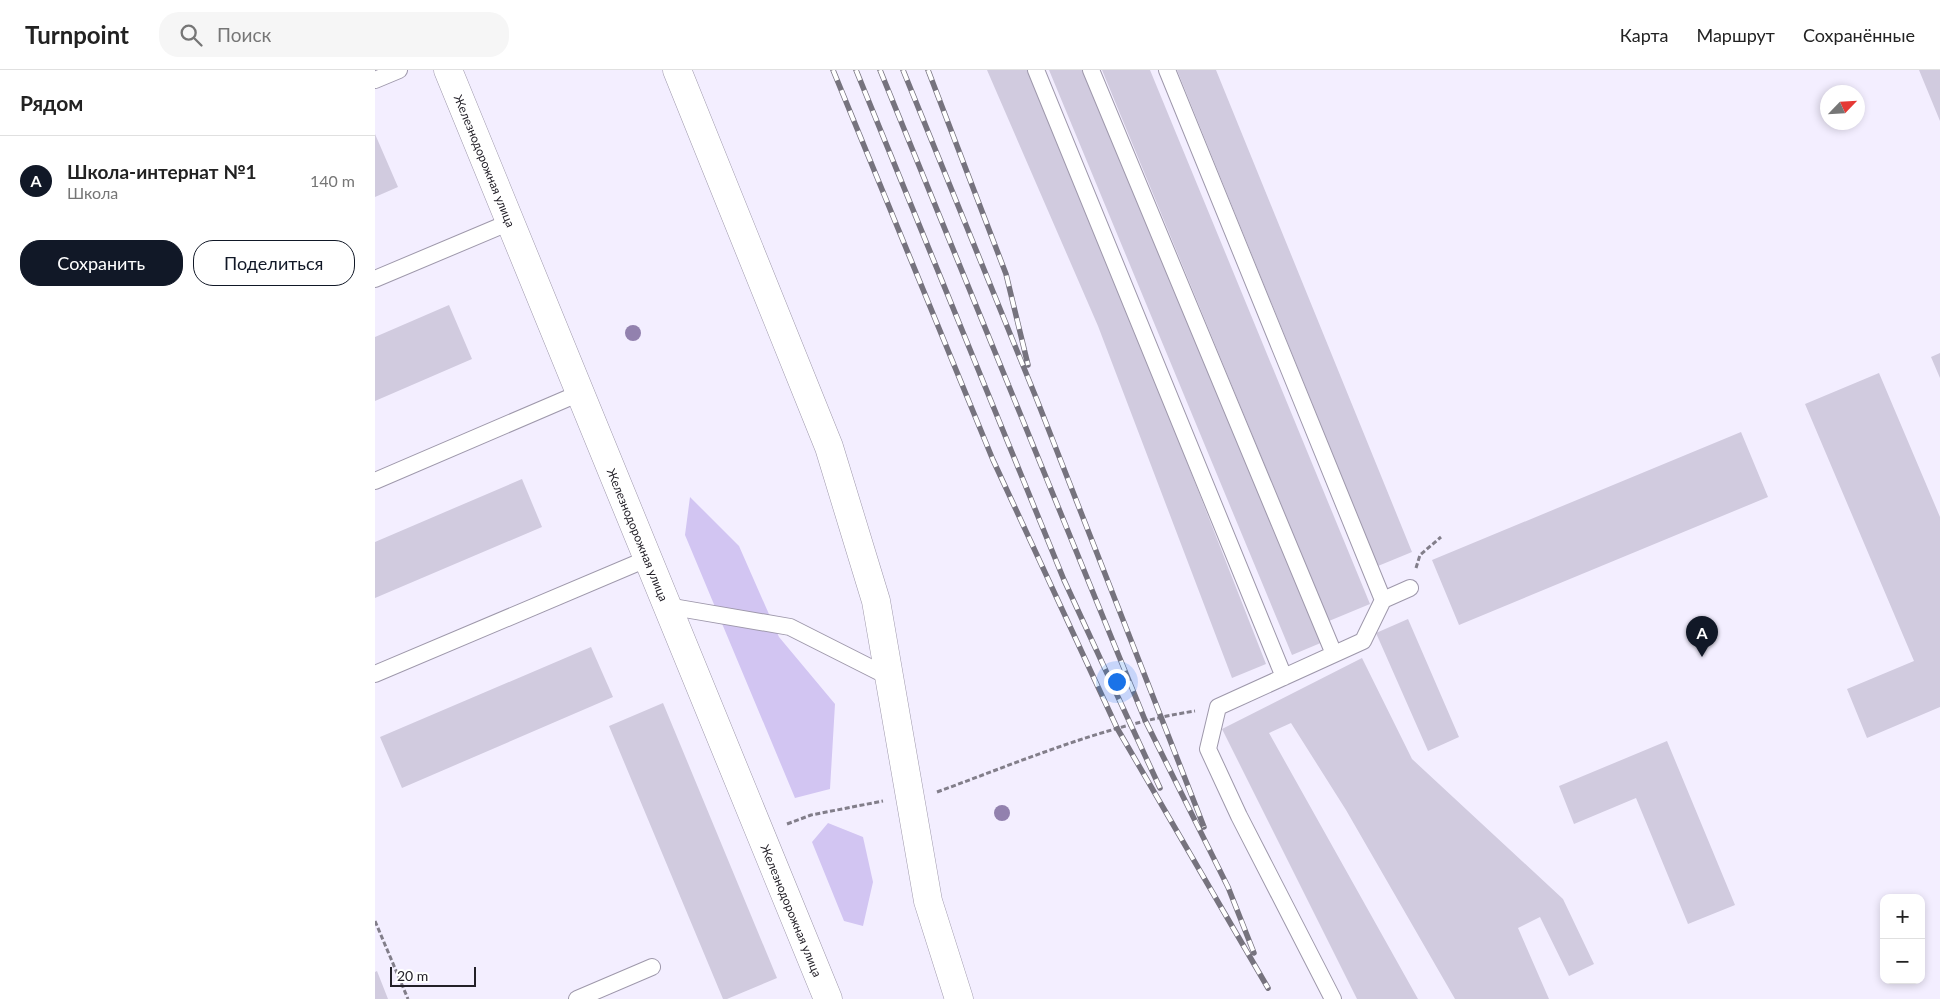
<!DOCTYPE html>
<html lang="ru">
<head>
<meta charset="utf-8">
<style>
  body { margin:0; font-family:Lato,sans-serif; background:#f6f6f6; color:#222 }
  .controls { position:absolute; right:15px; bottom:15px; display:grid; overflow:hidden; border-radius:10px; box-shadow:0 2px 8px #0003 }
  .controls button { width:45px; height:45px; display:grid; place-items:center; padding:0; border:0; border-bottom:1px solid #e0e0e0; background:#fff; color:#222; font:25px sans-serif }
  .compass { position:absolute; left:1445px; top:15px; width:45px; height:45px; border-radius:50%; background:#fff; box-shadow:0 2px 8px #0003; rotate:65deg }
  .scale { position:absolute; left:15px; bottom:12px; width:86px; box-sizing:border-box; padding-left:5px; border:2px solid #232028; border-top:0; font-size:14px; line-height:18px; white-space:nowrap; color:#232028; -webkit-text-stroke:4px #fff; paint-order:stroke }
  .you { position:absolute; left:741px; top:611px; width:18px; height:18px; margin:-12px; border:4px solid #fff; border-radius:50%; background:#1a73e8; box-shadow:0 0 0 8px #1a73e833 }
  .badge { display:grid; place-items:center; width:32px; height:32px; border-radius:50%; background:#111827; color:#fff; font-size:16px; font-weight:700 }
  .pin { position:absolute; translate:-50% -41px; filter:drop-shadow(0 1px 2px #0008) }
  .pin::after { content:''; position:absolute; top:26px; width:18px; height:15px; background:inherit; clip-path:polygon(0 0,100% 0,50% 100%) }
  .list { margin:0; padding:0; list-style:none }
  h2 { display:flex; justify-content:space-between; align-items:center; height:65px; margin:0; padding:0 20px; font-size:21px }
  h2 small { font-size:16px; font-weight:400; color:#767676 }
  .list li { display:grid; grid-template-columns:32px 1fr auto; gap:15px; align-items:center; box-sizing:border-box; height:90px; padding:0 20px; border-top:1px solid #e0e0e0 }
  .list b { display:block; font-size:19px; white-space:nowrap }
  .list p { margin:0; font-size:16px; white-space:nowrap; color:#767676 }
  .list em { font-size:16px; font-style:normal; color:#767676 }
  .actions { display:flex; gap:10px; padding:15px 20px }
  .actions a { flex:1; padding:11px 0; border:1px solid #111827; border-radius:20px; text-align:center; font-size:18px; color:#111827 }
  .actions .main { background:#111827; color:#fff }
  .icon { flex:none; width:28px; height:28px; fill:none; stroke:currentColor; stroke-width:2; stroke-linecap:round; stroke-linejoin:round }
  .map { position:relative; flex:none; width:1565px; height:929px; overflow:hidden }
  header { display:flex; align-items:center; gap:30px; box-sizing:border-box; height:70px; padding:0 25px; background:#fff; border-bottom:1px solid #e0e0e0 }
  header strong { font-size:24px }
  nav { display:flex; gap:28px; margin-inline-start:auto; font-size:18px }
  .search { width:350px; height:45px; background:#f6f6f6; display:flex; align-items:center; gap:12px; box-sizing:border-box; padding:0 18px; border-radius:20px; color:#767676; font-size:19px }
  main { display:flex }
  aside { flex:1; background:#fff }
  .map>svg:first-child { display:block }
  .green { fill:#d2c5f2 }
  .building { fill:#d1cbdf }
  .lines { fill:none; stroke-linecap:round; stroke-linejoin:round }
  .lane-casing { stroke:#9e98ab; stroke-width:18 }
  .street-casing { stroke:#9e98ab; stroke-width:29 }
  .secondary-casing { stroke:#9e98ab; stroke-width:29 }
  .path { stroke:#827e8a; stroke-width:3; stroke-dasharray:5 2.5; stroke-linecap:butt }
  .lane { stroke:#fff; stroke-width:16 }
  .street { stroke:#fff; stroke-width:28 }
  .secondary { stroke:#fff; stroke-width:28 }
  .rail-casing { stroke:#76737e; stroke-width:5.5 }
  .rail { stroke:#fff; stroke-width:4; stroke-dasharray:11; stroke-linecap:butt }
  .tree { fill:#9281ae }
  .labels { text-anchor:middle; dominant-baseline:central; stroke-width:4.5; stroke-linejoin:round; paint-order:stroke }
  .street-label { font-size:12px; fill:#232028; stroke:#fff }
</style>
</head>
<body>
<header>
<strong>Turnpoint</strong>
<div class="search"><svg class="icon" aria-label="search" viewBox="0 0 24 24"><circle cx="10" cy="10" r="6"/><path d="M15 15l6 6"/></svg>Поиск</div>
<nav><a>Карта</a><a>Маршрут</a><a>Сохранённые</a></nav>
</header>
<main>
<aside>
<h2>Рядом<small></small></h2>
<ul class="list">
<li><span class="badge">A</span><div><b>Школа-интернат №1</b><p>Школа</p></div><em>140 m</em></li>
</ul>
<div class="actions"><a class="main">Сохранить</a><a>Поделиться</a></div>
</aside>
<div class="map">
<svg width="1565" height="929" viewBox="0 0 1565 929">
  <rect width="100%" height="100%" fill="#f3eeff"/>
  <path class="green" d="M315 427 364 476 404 567 460 634 455 719 420 728 310 465Z
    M453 753 488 767 498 812 488 856 469 851 437 772Z"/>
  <path class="building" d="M612 0H652L754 244 891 594 857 608 723 256Z
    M674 0H710L948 572 917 585Z
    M727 0H775L995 534 954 551Z
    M802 0H841L1037 482 1003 496Z
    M1544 0H1565V51Z
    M0 64 23 117 0 127Z
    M74 235 97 289 0 331V267Z
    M1565 283V308L1556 287Z
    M1504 303 1565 447V637L1492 668 1472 619 1539 591 1430 334Z
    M1366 362 1393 427 1084 555 1057 490Z
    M147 409 167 457 0 528V472Z
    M1033 549 1084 667 1053 681 1001 563Z
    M216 577 238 627 27 718 5 667Z
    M987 588 1037 689 1188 829 1219 894 1194 906 1165 847 1143 858 1174 929H1080L971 740 916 653 894 663 1043 929H982L847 659Z
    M288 633 402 908 352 929H348L234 656Z
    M1292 671 1360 835 1313 854 1261 728 1199 754 1184 716Z
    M2 901 13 929H0V902Z"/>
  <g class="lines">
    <defs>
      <path id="lane" d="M661 0 909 607
        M716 0 959 584
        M792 0 1008 530
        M0 10 24 0
        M0 209 135 152
        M0 411 205 323
        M292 536 415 557 514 607
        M0 604 274 488
        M202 929 277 897
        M958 929 864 746 833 679 843 637 988 571 1008 530 1035 518"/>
      <g id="street">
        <path id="s1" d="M73 0 453 929"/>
      </g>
      <path id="secondary" d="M302 0 454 377 501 531 553 831 584 929"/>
    </defs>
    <use href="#lane" class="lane-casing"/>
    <use href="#street" class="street-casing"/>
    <use href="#secondary" class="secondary-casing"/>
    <path class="path" d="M1041 498 1045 485 1066 467
      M562 722C647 691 730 655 820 641
      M412 754 436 745 508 731
      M0 851 33 929"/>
    <use href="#lane" class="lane"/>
    <use href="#street" class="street"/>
    <use href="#secondary" class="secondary"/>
    <defs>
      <path id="rail" d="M458 0 618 390 742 658 893 918
        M481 0 689 510 785 718
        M505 0 770 650 853 817 879 883
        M528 0 662 330 829 757
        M553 0 631 204 653 295"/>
    </defs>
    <use href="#rail" class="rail-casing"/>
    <use href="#rail" class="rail"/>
  </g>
  <g class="tree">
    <circle cx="258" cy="263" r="8"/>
    <circle cx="627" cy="743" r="8"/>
  </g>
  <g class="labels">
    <g class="street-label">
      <text stroke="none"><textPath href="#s1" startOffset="98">Железнодорожная улица</textPath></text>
      <text stroke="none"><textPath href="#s1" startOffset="502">Железнодорожная улица</textPath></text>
      <text stroke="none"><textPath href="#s1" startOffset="908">Железнодорожная улица</textPath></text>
    </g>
  </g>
</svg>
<div class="controls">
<button>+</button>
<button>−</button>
</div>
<svg class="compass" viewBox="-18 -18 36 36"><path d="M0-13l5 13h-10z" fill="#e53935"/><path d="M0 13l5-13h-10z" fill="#767676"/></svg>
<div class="scale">20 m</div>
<div class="you"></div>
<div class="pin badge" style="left:1327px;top:587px">A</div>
</div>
</main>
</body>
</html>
